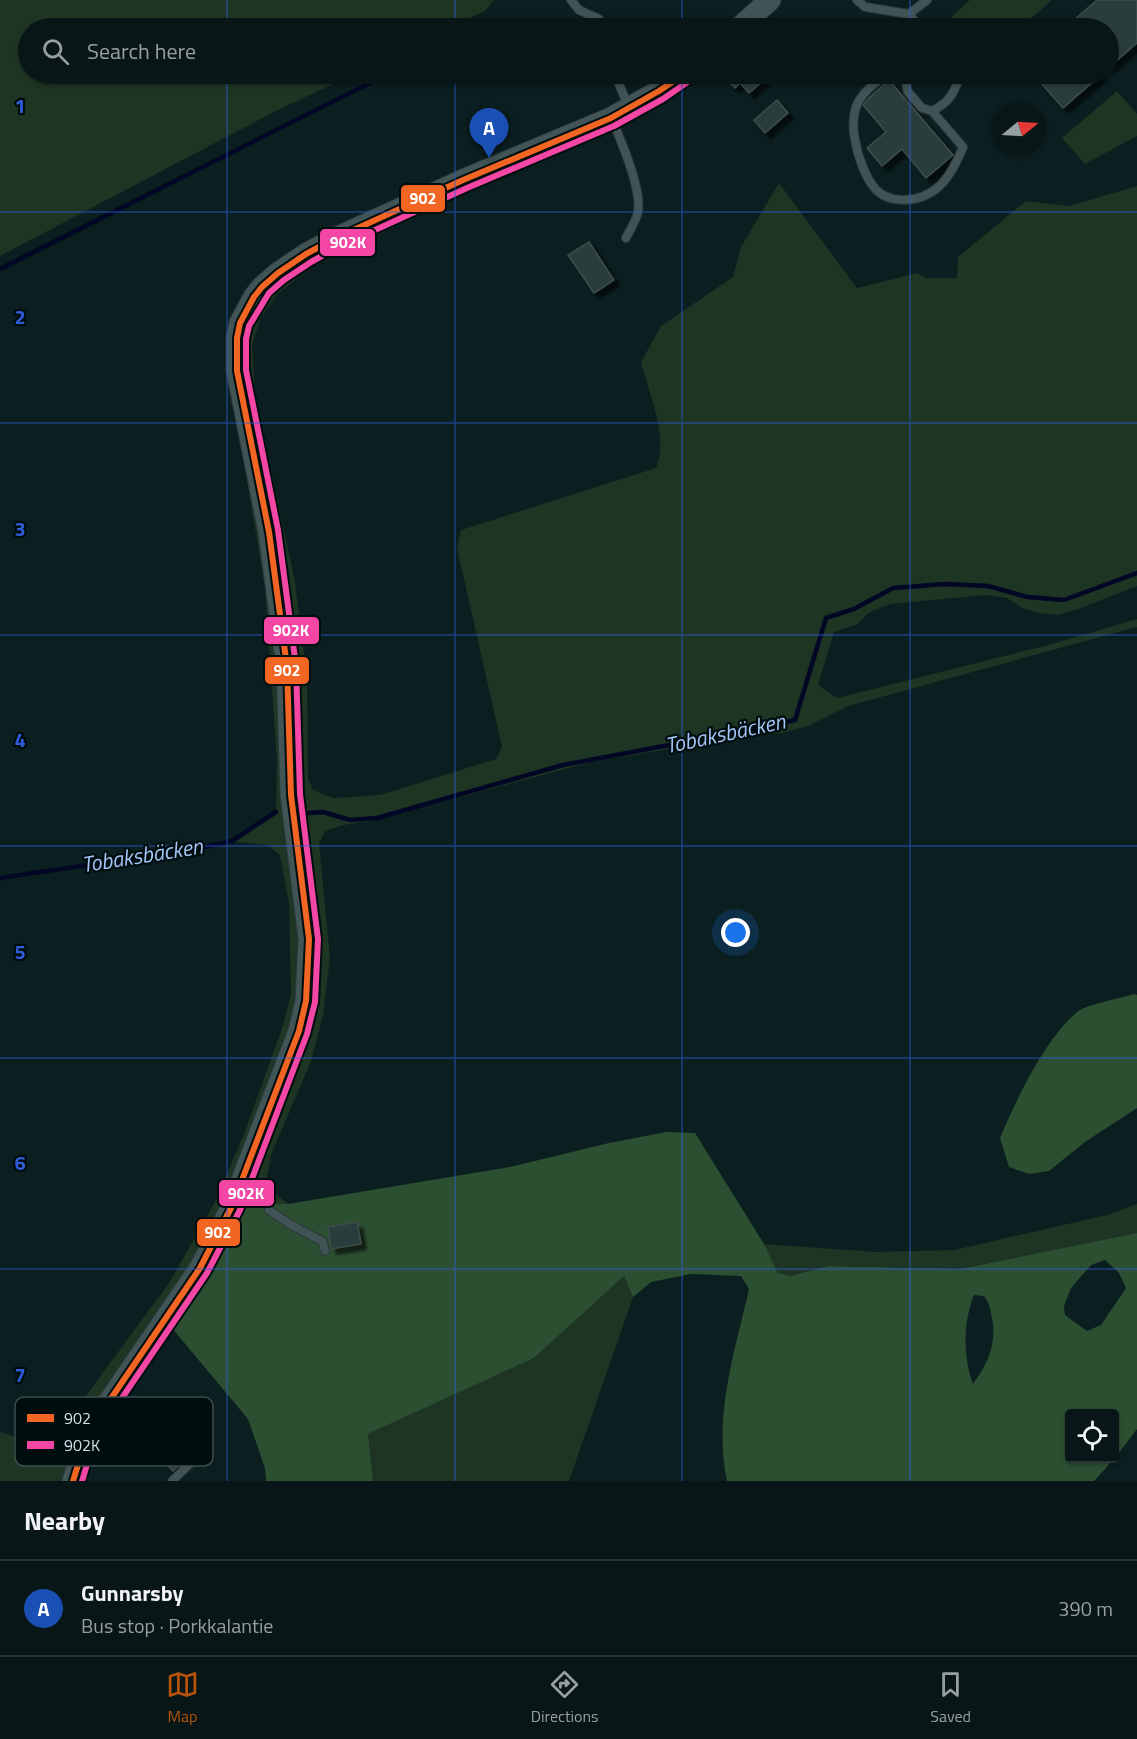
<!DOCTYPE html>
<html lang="en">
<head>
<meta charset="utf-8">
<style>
  body { margin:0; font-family:"Titillium Web",sans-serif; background:#111f21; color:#f1f3f6 }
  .controls { position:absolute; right:18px; bottom:18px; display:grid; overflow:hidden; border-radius:6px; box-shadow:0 2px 4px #0004 }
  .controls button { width:54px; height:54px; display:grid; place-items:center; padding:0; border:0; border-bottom:2px solid #293537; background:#081618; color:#f1f3f6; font:30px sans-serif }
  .compass { position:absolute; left:993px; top:102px; width:54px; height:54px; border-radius:50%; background:#081618; box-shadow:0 2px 4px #0004; rotate:72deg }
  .you { position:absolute; left:736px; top:933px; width:21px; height:21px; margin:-15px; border:4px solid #fff; border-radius:50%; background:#1a73e8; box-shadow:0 0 0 9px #1a73e833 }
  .badge { display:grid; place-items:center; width:39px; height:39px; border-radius:50%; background:#b45309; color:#fff; font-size:20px; font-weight:700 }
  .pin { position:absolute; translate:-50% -50px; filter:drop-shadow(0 2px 3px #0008) }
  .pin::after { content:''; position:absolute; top:32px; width:21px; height:18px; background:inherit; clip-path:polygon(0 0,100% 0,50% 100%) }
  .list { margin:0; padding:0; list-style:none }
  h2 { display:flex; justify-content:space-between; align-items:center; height:78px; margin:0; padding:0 24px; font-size:26px }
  h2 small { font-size:20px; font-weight:400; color:#989fa2 }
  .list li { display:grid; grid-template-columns:39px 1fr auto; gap:18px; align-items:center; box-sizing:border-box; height:96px; padding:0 24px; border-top:2px solid #293537 }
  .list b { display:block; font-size:22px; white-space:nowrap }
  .list p { margin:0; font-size:20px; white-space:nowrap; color:#989fa2 }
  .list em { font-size:20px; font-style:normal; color:#989fa2 }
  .icon { flex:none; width:33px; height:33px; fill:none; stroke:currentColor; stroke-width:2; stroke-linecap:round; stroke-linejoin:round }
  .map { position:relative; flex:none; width:1137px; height:1481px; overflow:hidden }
  .search { position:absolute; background:#081618; box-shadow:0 2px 4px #0004; left:18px; right:18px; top:18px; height:66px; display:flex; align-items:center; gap:15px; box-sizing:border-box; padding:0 21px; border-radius:33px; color:#989fa2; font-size:22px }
  .sheet { height:174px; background:#081618 }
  nav { display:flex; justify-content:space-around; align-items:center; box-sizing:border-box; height:84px; border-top:2px solid #293537; background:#081618; font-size:16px; color:#989fa2 }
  nav a { display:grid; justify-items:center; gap:3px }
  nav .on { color:#b45309 }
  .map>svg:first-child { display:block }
  .green { fill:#1f3523 }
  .forest { fill:#2c4f32; fill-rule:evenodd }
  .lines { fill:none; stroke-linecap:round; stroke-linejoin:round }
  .stream { stroke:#010724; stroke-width:4.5 }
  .building { fill:#2b3e3d; stroke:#3d4d4c; stroke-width:1.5; filter:url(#shadow) }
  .lane-casing { stroke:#2b383a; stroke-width:10 }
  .secondary-casing { stroke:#2b383a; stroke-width:23 }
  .lane { stroke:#425355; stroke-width:8 }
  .secondary { stroke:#415456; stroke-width:21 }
  .bus-1-casing { stroke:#000d0e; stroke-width:10 }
  .bus-2-casing { stroke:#000d0e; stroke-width:10 }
  .bus-1 { stroke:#f26522; stroke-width:6 }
  .bus-2 { stroke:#f346a5; stroke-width:6 }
  .grid { fill:none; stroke:#2f5dd9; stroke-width:1.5; stroke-opacity:0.55 }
  .labels { text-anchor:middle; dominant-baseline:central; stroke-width:4.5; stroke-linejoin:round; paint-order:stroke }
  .water-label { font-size:22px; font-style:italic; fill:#a3c5f8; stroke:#000d0e }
  .key { fill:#000d0e; stroke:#3e4d4e; stroke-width:1.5 }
  .key-label { font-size:16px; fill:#cde3e5 }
  .grid-label { font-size:20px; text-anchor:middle; font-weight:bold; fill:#2f5dd9; stroke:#000d0e; stroke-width:4.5; stroke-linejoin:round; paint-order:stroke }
  .line-badge { stroke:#000d0e; stroke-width:2 }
  .badge-label { font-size:16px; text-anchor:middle; font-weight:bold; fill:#fff }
</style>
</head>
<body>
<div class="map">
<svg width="1137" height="1481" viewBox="0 0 1137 1481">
  <defs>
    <filter id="shadow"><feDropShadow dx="5.5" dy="5.5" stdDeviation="1.5" flood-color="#0009"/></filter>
  </defs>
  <rect width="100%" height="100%" fill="#0b1e20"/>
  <path class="green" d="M0 0H494L485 11 448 28H28V74H354L276 111 0 256Z
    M970 0H1052L1020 28H939Z
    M1117 91 1137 114V136L1085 164 1062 138Z
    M494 175V180L316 264 277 294 260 319 252 346 255 394 295 582 307 679 308 778 313 790 333 798 380 795 496 759 502 747 457 548 461 530 656 468C669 436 649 394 641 362L661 326 733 277 741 247 779 183 857 288 917 273 926 278H957L958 257 1026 201 1069 206 1137 186V586L1078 609 1057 615 1039 613 1022 608 1007 598 986 595 890 604 868 613 858 624 834 632 818 685 837 698 1052 644 1137 619V627L848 706 808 726 782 733 747 736 591 762 371 821 343 825 325 831 319 843 330 958 323 1015 311 1061 271 1155 266 1182 273 1192 288 1204H255L247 1202 244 1196 303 1046 295 675 290 608 245 366V341L251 318 275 283 318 257Z
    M230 381 269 571 302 963 290 1036 225 1204 66 1481H0V1432C24 1439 37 1447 60 1431L169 1283 215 1202 244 1134 284 1023 291 993 289 903 280 855 267 845 232 841 276 812 277 761 265 587Z
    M1137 1204V1233L960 1269 829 1266 790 1276 778 1273 764 1244 876 1252 954 1250 1107 1215Z
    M624 1276 633 1297 569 1481H373L368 1434 534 1358Z"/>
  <path class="forest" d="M1134 994 1137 995V1108L1085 1142 1049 1171 1029 1174 1009 1167 1000 1138C1016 1100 1045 1039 1077 1012 1085 1005 1122 998 1134 994Z
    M666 1132 695 1133 764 1244 778 1273 790 1276 829 1266 960 1269 1137 1233V1429L1115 1458 1114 1414H1070V1458L1114 1459 1094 1481H727C713 1417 735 1351 749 1289L741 1276 691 1274 651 1282 633 1297 624 1276 534 1358 368 1434 373 1481H266L265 1468 248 1419 171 1327 244 1196 247 1202 255 1204H288L510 1167 609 1143ZM1105 1260 1119 1273 1126 1288 1101 1325 1087 1331 1065 1315 1064 1306 1071 1288 1091 1265ZM974 1295 984 1296C990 1303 990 1310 992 1318 997 1343 988 1363 973 1384 963 1356 963 1322 974 1295Z"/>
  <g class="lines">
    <path class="stream" d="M0 269 388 74
      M308 813 323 812 350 820 377 818 563 765 739 732 795 720 826 618 854 609 893 588 945 584 988 586 1027 597 1064 600 1137 573
      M0 878 195 849 232 841 276 812"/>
  </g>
  <path class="building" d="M1097 0H1137V43L1108 68V28H1065Z
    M721 74H760L765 79 749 93 740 83 735 88Z
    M1033 74H1102L1063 108Z
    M889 80 953 155 926 178 902 149 882 166 867 148 886 132 863 105 869 98Z
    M777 100 788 113 765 133 754 120Z
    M589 242 614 280 594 293 568 255Z
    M357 1222 361 1244 331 1249 328 1227Z
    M169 1439 187 1458 173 1471 155 1452Z"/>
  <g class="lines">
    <defs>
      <path id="lane" d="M571 0 579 10 599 19 601 28
        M857 0 865 7 909 14 927 0
        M909 14 920 28
        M615 74 628 106
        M886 74C875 83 861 93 856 107 851 123 854 137 858 153 862 165 865 176 873 186 887 205 918 203 936 189 948 180 957 162 963 147L932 111 922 108 908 92 904 74
        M932 111C948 103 954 94 959 78L957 74
        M612 119C621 142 642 188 638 212 636 221 630 230 626 238
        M269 1210 291 1225 322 1241 325 1251
        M172 1481 208 1446"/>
      <path id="secondary" d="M739 28 770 0
        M73 1481 81 1455 97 1419 200 1268 232 1206 299 1031 306 1001 309 939 291 795 287 667 269 532 237 371V338L240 323 254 297 262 287 278 273 306 254 336 238 463 180 611 118 659 91 684 74"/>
    </defs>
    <use href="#lane" class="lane-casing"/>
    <use href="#secondary" class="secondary-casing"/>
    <use href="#lane" class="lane"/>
    <use href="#secondary" class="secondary"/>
    <defs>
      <path id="bus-1" d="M73 1481 81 1455 97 1419 200 1268 232 1206 299 1031 306 1001 309 939 291 795 287 667 269 532 237 371V338L240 323 254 297 262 287 278 273 306 254 336 238 463 180 611 118 659 91 684 74"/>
      <path id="bus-2" d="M82 1481 89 1458 105 1423 207 1273 240 1210 307 1034 315 1002 318 939 300 794 296 666 278 530 246 370V339L249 326 269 293 284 280 311 262 340 246 467 188 614 126 663 99 689 81"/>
    </defs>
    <use href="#bus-1" class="bus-1-casing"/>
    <use href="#bus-2" class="bus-2-casing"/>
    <use href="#bus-1" class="bus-1"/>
    <use href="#bus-2" class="bus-2"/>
  </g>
  <path class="grid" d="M227 0V28M455 0V28M682 0V28M910 0V28M227 74V1481M455 74V1481M682 74V1481M910 74V1481M0 212H1137M0 423H1137M0 635H1137M0 846H1137M0 1058H1137M0 1269H1137"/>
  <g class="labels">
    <g class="water-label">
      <text transform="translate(725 733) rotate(-12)">Tobaksbäcken</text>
      <text transform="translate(142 855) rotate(-9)">Tobaksbäcken</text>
    </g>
  </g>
  <rect x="15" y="1397" width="198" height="69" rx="9" class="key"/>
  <rect x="27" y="1414" width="27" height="8" fill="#f26522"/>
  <rect x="27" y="1441" width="27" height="8" fill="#f346a5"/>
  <g class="key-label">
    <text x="64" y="1424">902</text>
    <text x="64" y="1451">902K</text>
  </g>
  <g class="grid-label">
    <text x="20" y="113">1</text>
    <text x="20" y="324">2</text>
    <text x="20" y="536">3</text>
    <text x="20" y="747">4</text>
    <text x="20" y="959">5</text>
    <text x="20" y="1170">6</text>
    <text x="20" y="1382">7</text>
  </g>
  <g class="line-badge">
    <rect x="400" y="184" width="46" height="29" rx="6" fill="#f26522"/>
    <rect x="319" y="228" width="57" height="29" rx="6" fill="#f346a5"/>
    <rect x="263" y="616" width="57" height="29" rx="6" fill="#f346a5"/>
    <rect x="264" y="656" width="46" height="29" rx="6" fill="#f26522"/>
    <rect x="218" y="1179" width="57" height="28" rx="6" fill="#f346a5"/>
    <rect x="196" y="1218" width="45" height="29" rx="6" fill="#f26522"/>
  </g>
  <g class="badge-label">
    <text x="423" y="204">902</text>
    <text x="348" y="248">902K</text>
    <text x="291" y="636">902K</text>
    <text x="287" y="676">902</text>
    <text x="246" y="1199">902K</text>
    <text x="218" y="1238">902</text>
  </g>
</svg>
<div class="controls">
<button><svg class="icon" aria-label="locate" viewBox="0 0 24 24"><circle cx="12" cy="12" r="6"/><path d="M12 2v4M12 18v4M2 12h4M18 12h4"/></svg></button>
</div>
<svg class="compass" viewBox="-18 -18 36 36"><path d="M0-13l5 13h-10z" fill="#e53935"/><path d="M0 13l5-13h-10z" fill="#989fa2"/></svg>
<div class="you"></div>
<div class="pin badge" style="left:489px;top:158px;background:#1a4fb4">A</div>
<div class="search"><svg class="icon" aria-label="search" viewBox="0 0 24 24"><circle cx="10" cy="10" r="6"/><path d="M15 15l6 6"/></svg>Search here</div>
</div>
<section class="sheet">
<h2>Nearby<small></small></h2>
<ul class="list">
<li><span class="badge" style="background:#1a4fb4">A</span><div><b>Gunnarsby</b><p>Bus stop · Porkkalantie</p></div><em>390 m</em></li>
</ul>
</section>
<nav>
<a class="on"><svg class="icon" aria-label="map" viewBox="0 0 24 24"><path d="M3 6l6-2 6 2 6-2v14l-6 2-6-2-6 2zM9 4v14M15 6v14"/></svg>Map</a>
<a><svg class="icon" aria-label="directions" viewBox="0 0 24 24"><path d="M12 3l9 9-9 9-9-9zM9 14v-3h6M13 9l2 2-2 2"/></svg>Directions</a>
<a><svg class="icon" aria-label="saved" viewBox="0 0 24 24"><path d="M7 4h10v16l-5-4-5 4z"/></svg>Saved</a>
</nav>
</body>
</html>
